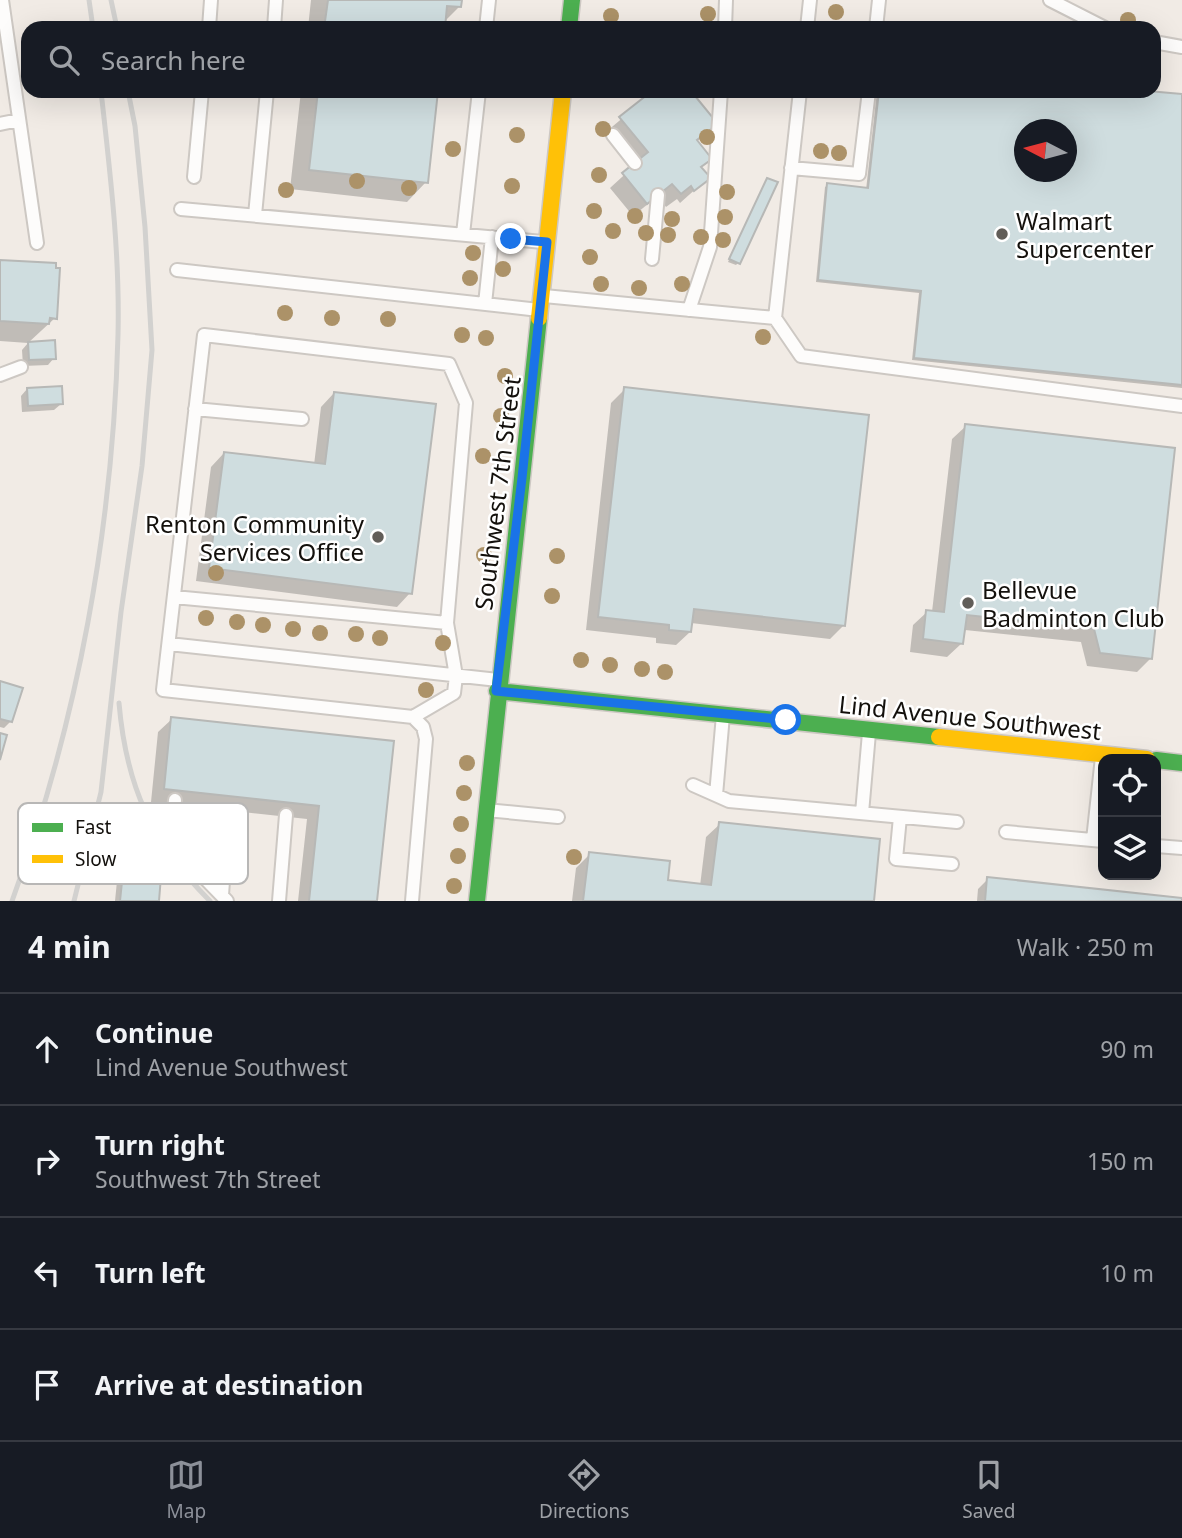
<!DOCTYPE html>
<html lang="en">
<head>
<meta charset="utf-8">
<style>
  body { margin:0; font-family:"Noto Sans",sans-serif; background:#242831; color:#f1f3f6 }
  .controls { position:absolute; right:21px; bottom:21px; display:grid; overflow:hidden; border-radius:14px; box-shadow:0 7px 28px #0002 }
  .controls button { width:63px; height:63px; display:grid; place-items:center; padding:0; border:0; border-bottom:2px solid #363941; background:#171b24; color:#f1f3f6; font:35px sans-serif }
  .compass { position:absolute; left:1014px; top:119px; width:63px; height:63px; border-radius:50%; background:#171b24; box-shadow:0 7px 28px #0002; rotate:276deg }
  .stop { position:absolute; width:21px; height:21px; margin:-16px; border:5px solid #1a73e8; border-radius:50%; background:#fff }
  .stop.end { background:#1a73e8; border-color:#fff; box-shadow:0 2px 7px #0008 }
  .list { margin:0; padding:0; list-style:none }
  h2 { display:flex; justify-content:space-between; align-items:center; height:91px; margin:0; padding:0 28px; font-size:30px }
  h2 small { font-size:23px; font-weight:400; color:#9ea1a6 }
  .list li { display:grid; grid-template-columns:46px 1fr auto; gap:21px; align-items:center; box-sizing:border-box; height:112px; padding:0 28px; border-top:2px solid #363941 }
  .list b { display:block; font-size:26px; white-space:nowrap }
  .list p { margin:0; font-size:23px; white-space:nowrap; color:#9ea1a6 }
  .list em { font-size:23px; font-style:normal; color:#9ea1a6 }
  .icon { flex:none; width:38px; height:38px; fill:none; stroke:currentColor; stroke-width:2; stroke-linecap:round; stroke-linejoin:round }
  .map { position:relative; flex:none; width:1182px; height:901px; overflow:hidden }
  .search { position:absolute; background:#171b24; box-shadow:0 7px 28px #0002; left:21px; right:21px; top:21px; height:77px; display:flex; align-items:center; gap:18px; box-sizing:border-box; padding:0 24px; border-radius:21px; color:#9ea1a6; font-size:26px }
  .sheet { height:539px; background:#171b24 }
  nav { display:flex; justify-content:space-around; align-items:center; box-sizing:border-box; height:98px; border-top:2px solid #363941; background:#171b24; font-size:19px; color:#9ea1a6 }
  nav a { display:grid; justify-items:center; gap:4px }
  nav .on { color:#8c9099 }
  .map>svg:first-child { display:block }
  .shadow { fill:#0003; fill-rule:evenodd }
  .building { fill:#cfdddf; stroke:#b7b8b6; stroke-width:2; fill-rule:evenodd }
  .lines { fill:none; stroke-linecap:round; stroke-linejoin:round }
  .lane-casing { stroke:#cdc8c3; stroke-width:16 }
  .fast-casing { stroke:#cdc8c3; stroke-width:19 }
  .slow-casing { stroke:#cdc8c3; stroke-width:19 }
  .lane { stroke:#fdfcfb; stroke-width:12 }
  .fast { stroke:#4caf50; stroke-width:16 }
  .slow { stroke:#ffc107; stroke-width:16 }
  .rail { stroke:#d2d1cf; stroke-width:5 }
  .tree { fill:#ac9268 }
  .route { stroke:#1a73e8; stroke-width:9 }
  .poi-dot { fill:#615d58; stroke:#fff; stroke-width:2.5 }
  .labels { text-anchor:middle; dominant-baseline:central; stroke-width:5; stroke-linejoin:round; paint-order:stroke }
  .poi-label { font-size:24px; fill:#13100c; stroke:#fff; text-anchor:start }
  .street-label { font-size:24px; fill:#13100c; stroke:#fff }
  .key { fill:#fff; stroke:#b8b7b6; stroke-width:2 }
  .key-label { font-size:19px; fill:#13100c }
</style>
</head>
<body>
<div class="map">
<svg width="1182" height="901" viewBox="0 0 1182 901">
  <rect width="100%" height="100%" fill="#f1ebe5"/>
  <path class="shadow" d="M311 0H460L459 7 443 23V28H308Z
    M301 91H436L426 182 407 202 290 189Z
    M645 91H683L715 124 696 142 700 168 708 178 680 203 677 199 666 207 658 196 633 216 610 188 634 166 606 132 645 99Z
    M877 91H1131L1182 96V388L912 360 919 293 816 282 825 187 828 185 866 190ZM1024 130H1066V172H1024Z
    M765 182 738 263 736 265 728 262Z
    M0 262 55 318 28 343 0 341Z
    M28 343 54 358 48 365 23 366 22 350Z
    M27 389 61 404 54 410 22 412 21 396Z
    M625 389 844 625 830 639 691 623 690 632 676 645 656 643V638L586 630 611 403Z
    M334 393 410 593 397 607 196 581 211 467 224 453 314 465 321 407Z
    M966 426 1151 658 1137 672 1087 666 1081 642 965 630 961 644 947 657 910 652 913 625 927 612H932L952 439Z
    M0 683 11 721 4 728 0 727Z
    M172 719 392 742 376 901H298L307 819 151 802 158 732Z
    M720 824 871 901H572L576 868 590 854 667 882 700 886 706 837Z
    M124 874 157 901H115L117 881Z
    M988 879 1182 900V901H977L978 889Z"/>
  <path class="building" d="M328 0H462L461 7 447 6 445 28H324Z
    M318 91H438L428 183 309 170Z
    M652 91H685L687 94 691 91 718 124 697 140 712 159 701 167 711 178 694 191 691 186 681 194 672 184 647 204 622 173 648 152 619 117Z
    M879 91H1148L1182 94V385L914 358 921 291 818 280 827 183 868 188ZM1024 130H1066V172H1024Z
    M767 178 778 182 740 264 729 259Z
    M0 260 56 263V268H60L57 319 50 318 49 324 0 321Z
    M55 340 56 359 29 360 28 342Z
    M62 386 63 404 28 406 27 388Z
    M624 387 869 415 845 626 694 609 691 632 669 630V625L598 617Z
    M334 392 436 404 412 594 209 568 224 452 325 464Z
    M965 424 1175 448 1152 659 1100 653 1094 629 967 615 963 644 923 639 926 610 944 612Z
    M0 681 23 688 12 722 0 719Z
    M171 717 394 741 377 901H309L319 806 164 789Z
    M0 733 7 735 0 760Z
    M719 822 880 839 874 901H583L589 852 670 861 668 880 711 885Z
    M123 872 161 876 159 901H120Z
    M987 877 1182 898V901H985Z"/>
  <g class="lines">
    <defs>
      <path id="lane" d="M2 0 37 243
        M1050 0 1105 28
        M209 28 211 0
        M274 28 276 0
        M486 28 489 0
        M725 28 726 0
        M807 28 810 0
        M876 28 879 0
        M1154 42 1182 47
        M0 124 19 120
        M613 135 635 163
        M791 168 859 174 869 91
        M194 177 202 91
        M181 209 543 242
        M255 215 267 91
        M463 234 479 91
        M652 259 658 195
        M177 270 539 310
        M544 296 775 318 801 356 1182 406
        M485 304 492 237
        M689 310 710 247 721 91
        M775 318 800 91
        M0 375 21 367
        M195 409 302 419
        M174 597 447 623
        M169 644 498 680
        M693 785 729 801 957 822
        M716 795 723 715
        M175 800 173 823 193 866 227 901
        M486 810 558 817
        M862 813 869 733
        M900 817 896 859 952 864
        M1006 832 1103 841
        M1093 840 1102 757
        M1156 846 1182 848
        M222 895 228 811
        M279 901 286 815
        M412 901 426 739 423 727 413 717 163 690 204 335 449 364 466 403 447 623 456 676 454 693 413 717"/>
      <path id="fast" d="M569 28 572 0
        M497 691 939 737
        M1156 760 1182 763
        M477 901 539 318"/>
      <path id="slow" d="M539 318 563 91
        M939 737 1147 759"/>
    </defs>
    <use href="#lane" class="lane-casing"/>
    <use href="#fast" class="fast-casing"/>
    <use href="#slow" class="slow-casing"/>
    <use href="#lane" class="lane"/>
    <use href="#fast" class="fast"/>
    <use href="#slow" class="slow"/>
    <path class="rail" d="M89 0 93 28
      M111 0 117 28
      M119 703C126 785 151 842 210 901
      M12 901C78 721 113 527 118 335 120 253 110 172 101 91
      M74 901 101 792 121 612 142 466 152 350 145 227 135 126 128 91"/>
  </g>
  <g class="tree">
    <circle cx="836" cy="12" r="8"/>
    <circle cx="708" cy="14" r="8"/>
    <circle cx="611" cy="16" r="8"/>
    <circle cx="1128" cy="20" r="8"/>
    <circle cx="603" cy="129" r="8"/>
    <circle cx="517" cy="135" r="8"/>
    <circle cx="707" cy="137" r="8"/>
    <circle cx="453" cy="149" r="8"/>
    <circle cx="821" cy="151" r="8"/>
    <circle cx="839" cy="153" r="8"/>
    <circle cx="599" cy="175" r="8"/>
    <circle cx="357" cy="181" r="8"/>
    <circle cx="512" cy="186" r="8"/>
    <circle cx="409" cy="188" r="8"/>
    <circle cx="286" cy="190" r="8"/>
    <circle cx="727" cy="192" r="8"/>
    <circle cx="594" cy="211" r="8"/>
    <circle cx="635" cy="216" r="8"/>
    <circle cx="725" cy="217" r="8"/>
    <circle cx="672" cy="219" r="8"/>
    <circle cx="613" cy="231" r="8"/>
    <circle cx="646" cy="233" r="8"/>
    <circle cx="668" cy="235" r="8"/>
    <circle cx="701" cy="237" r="8"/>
    <circle cx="723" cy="240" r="8"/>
    <circle cx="473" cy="253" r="8"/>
    <circle cx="590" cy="257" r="8"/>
    <circle cx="503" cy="269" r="8"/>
    <circle cx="470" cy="278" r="8"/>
    <circle cx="601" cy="284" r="8"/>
    <circle cx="682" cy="284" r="8"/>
    <circle cx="639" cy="288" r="8"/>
    <circle cx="285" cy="313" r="8"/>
    <circle cx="332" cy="318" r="8"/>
    <circle cx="388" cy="319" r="8"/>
    <circle cx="462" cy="335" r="8"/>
    <circle cx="763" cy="337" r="8"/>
    <circle cx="486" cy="338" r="8"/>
    <circle cx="505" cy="376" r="8"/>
    <circle cx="501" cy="416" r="8"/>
    <circle cx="483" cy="456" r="8"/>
    <circle cx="484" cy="555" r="8"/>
    <circle cx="557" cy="556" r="8"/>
    <circle cx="216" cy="573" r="8"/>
    <circle cx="552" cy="596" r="8"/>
    <circle cx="206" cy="618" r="8"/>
    <circle cx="237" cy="622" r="8"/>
    <circle cx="263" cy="625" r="8"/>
    <circle cx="293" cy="629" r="8"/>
    <circle cx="320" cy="633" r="8"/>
    <circle cx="356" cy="634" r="8"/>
    <circle cx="380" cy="638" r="8"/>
    <circle cx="443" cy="643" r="8"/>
    <circle cx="581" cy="660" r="8"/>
    <circle cx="610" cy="665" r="8"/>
    <circle cx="642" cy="669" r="8"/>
    <circle cx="665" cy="672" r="8"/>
    <circle cx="426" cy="690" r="8"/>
    <circle cx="467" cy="763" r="8"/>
    <circle cx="464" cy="793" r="8"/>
    <circle cx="461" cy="824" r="8"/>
    <circle cx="458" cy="856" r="8"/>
    <circle cx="574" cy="857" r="8"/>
    <circle cx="454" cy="886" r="8"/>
  </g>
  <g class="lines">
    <path class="route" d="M511 239 547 242 522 478 496 691 786 720"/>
  </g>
  <g class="poi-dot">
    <circle cx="1002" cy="234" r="7"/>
    <circle cx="378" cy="537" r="7"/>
    <circle cx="968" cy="603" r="7"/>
  </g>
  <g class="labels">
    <g class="poi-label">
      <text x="1016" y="220">Walmart<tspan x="1016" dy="28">Supercenter</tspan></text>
      <text x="364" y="523" text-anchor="end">Renton Community<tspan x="364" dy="28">Services Office</tspan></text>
      <text x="982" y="589">Bellevue<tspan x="982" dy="28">Badminton Club</tspan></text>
    </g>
    <g class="street-label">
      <text transform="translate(497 493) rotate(-83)">Southwest 7th Street</text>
      <text transform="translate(970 717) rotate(6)">Lind Avenue Southwest</text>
    </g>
  </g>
  <rect x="18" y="803" width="230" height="81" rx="10" class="key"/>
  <rect x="32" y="823" width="31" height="9" fill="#4caf50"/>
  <rect x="32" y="855" width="31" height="8" fill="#ffc107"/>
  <g class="key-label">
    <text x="75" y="834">Fast</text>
    <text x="75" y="866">Slow</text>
  </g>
</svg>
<div class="controls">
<button><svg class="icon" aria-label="locate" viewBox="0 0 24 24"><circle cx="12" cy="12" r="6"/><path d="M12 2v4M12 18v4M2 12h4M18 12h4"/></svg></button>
<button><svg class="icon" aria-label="layers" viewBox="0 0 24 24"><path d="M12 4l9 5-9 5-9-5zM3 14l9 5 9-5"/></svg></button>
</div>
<svg class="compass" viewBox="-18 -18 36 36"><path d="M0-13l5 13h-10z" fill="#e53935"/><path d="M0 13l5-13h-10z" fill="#9ea1a6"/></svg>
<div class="stop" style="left:786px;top:720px"></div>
<div class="stop end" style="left:511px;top:239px"></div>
<div class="search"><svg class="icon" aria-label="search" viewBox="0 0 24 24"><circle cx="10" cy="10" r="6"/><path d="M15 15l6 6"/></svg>Search here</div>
</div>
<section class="sheet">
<h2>4 min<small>Walk · 250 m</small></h2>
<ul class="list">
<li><svg class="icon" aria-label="ahead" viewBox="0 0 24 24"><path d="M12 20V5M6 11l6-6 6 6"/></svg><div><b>Continue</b><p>Lind Avenue Southwest</p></div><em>90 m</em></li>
<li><svg class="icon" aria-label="right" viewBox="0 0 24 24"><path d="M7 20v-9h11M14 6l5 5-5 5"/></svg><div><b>Turn right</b><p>Southwest 7th Street</p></div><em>150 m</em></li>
<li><svg class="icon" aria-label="left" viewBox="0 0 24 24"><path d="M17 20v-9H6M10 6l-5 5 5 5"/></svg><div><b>Turn left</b></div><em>10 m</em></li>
<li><svg class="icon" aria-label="arrive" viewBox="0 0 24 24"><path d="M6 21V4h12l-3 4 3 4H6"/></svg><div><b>Arrive at destination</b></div></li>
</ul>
</section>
<nav>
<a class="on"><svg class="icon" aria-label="map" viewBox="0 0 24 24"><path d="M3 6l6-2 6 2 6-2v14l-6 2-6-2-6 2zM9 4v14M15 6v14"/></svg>Map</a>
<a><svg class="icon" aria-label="directions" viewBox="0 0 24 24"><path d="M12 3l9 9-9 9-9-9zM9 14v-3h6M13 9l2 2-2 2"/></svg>Directions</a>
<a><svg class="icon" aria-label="saved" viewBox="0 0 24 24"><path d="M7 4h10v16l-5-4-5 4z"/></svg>Saved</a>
</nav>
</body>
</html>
